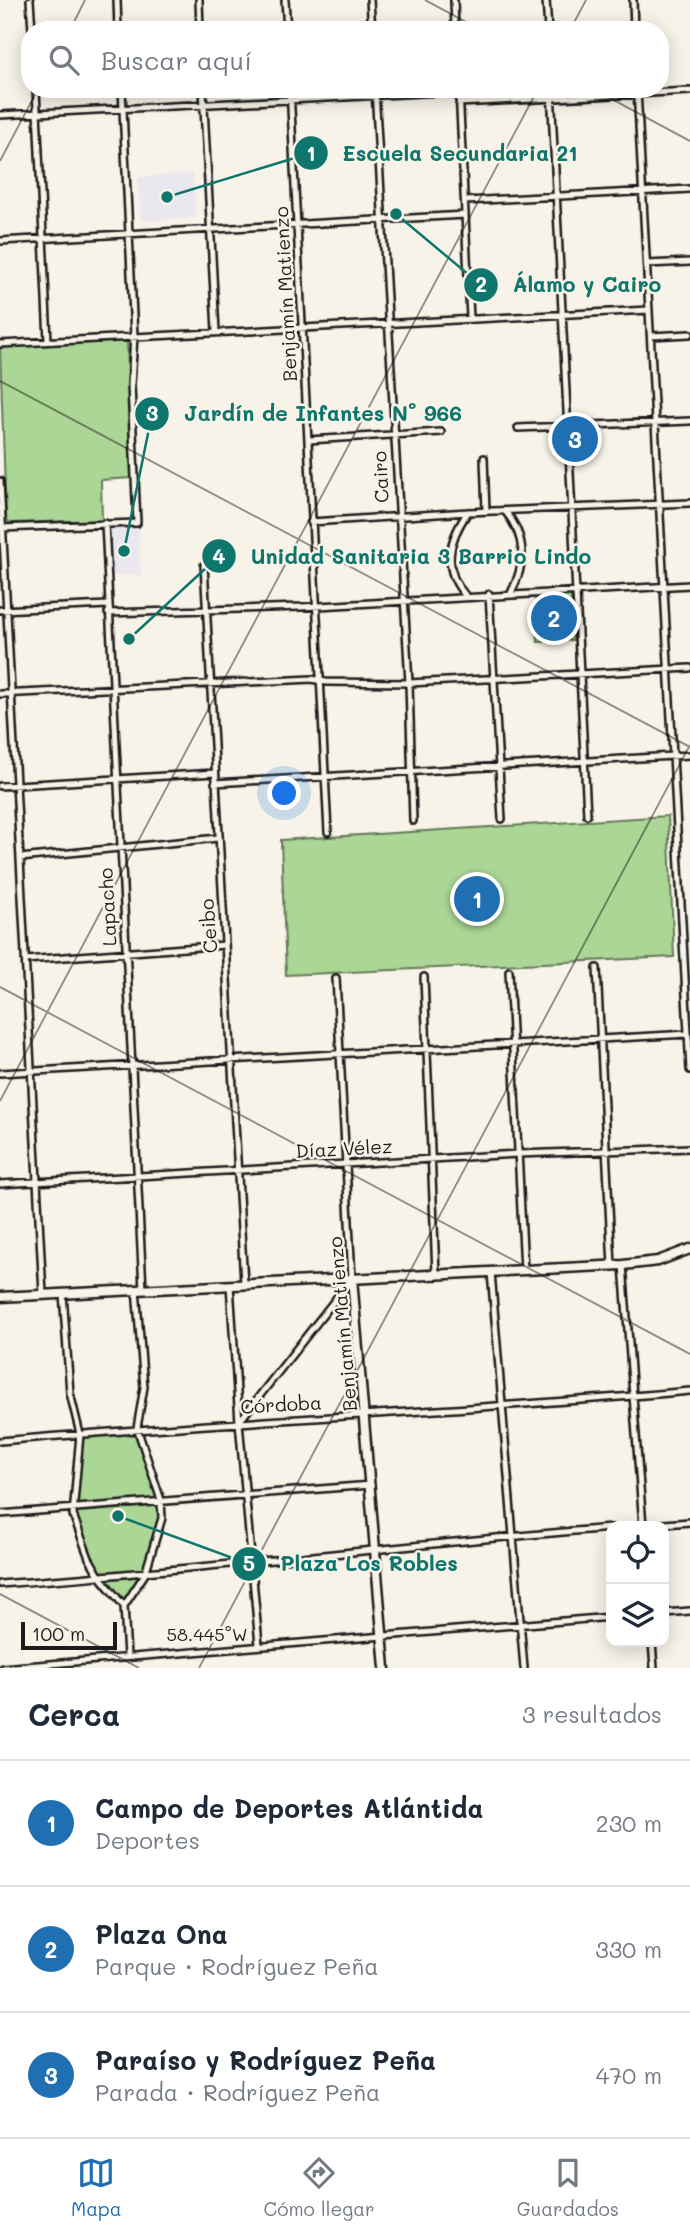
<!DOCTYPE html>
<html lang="es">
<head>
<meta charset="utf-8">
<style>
  body { margin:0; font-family:Mali,sans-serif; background:#f6f6f7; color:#1f2937 }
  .controls { position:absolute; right:21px; bottom:21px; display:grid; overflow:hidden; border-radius:14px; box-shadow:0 4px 18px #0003 }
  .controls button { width:63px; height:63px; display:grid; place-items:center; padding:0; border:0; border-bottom:2px solid #e0e1e3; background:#fff; color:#1f2937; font:35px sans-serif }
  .scale { position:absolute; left:21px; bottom:18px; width:96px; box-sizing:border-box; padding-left:7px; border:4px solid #1c1c1c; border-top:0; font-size:19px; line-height:24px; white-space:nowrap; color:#1c1c1c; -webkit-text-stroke:5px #f7f3e8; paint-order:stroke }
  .you { position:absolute; left:285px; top:794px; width:24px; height:24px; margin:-18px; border:5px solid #fff; border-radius:50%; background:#1a73e8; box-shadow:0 0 0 10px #1a73e833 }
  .badge { display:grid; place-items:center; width:46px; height:46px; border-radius:50%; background:#1f6fb2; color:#fff; font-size:23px; font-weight:700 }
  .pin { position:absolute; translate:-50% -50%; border:4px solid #fff; box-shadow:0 2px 7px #0006 }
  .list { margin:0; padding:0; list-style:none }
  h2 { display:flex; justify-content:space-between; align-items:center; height:91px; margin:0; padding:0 28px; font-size:30px }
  h2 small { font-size:23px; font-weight:400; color:#747a83 }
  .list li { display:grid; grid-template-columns:46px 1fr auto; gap:21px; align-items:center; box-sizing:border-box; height:126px; padding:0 28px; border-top:2px solid #e0e1e3 }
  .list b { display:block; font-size:26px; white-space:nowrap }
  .list p { margin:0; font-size:23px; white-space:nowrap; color:#747a83 }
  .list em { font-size:23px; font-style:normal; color:#747a83 }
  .icon { flex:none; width:38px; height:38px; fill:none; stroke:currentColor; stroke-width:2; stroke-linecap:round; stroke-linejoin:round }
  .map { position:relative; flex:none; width:690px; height:1668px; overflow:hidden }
  .search { position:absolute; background:#fff; box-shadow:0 4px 18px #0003; left:21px; right:21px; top:21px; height:77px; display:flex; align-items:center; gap:18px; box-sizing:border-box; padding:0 24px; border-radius:28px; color:#747a83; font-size:26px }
  .sheet { height:469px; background:#fff }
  nav { display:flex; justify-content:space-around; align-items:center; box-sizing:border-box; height:98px; border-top:2px solid #e0e1e3; background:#fff; font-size:19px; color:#747a83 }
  nav a { display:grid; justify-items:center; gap:4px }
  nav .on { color:#1f6fb2 }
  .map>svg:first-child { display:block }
  .built { fill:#ebe7ef }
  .green { fill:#abd695; stroke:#647958; stroke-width:2 }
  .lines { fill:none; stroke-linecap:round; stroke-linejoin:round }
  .street-casing { stroke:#1c1c1c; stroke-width:10 }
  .secondary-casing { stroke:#1c1c1c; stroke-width:13 }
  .street { stroke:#f7f3e8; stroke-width:5 }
  .secondary { stroke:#f7f3e8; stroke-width:8 }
  .ticks { fill:none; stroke:#1c1c1c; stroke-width:2; stroke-opacity:0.45 }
  .labels { text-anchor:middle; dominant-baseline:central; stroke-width:5; stroke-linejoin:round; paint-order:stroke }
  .street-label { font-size:19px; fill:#1c1c1c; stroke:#f7f3e8 }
  .ticks-label { font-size:18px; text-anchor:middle; fill:#1c1c1c; stroke:#f7f3e8; stroke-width:5; stroke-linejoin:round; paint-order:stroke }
  .leader { fill:none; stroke:#0f766e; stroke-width:2.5 }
  .callout-dot { fill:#0f766e; stroke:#f7f3e8; stroke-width:2.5 }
  .mark-label { font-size:21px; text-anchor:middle; font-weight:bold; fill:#fff }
  .callout-label { font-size:21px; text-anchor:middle; font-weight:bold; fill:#0f766e; stroke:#f7f3e8; stroke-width:5; stroke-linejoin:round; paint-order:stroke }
</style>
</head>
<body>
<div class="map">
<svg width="690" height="1668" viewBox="0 0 690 1668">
  <rect width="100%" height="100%" fill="#f7f3e8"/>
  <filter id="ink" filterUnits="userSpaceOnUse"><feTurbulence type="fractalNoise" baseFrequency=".0143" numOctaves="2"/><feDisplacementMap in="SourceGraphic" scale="14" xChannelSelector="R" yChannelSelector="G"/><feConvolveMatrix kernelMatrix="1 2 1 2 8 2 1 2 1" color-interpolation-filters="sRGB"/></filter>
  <g filter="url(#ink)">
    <path class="built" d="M193 173 196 218 141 221 138 177Z
      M139 526 141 575 109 576 108 527Z"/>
    <path class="green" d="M127 340 131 478 101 480 102 520 10 523 6 518 0 347Z
      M571 594 573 640 538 642 535 595Z
      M668 816 674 957 286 975 281 840Z
      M137 1428 162 1510 145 1574 124 1606 100 1577 75 1525 80 1434Z"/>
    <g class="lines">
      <defs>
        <path id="street" d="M30 0 32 30
          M117 0 118 30
          M199 0 200 30
          M285 0 287 30
          M370 0 372 30
          M454 0 455 30
          M546 0 548 30
          M633 0 634 30
          M36 89 48 341
          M203 89 216 331
          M290 89 328 832
          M375 89 409 683 413 821
          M459 89 470 318
          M551 89 587 815
          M637 89 690 1070
          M459 103 690 91
          M0 115 459 91
          M465 201 690 189
          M0 241 465 215
          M647 264 690 262
          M651 336 690 334
          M0 344 649 310
          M518 428 690 421
          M308 440 441 432
          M484 458 486 511
          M0 481 43 1294
          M505 511C527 538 526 563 511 593
          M311 522 468 512 690 503
          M105 523 143 1289
          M1 528 137 523 131 385 134 336 122 89
          M204 565 244 1284
          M489 594 502 819
          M465 595C441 568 449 539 468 512
          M0 610 108 605
          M108 613 301 607 690 585
          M0 694 312 679 326 682 409 683 690 668
          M215 783 690 755
          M0 786 215 773
          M20 858 218 838
          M25 960 225 945
          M597 968 612 1266
          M509 971 524 1270
          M424 977 436 1274
          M0 1073 688 1034
          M0 1184 518 1154 690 1148
          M623 1265 643 1526
          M491 1272 524 1668
          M230 1285 239 1422 259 1645
          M63 1293 70 1393 80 1434 73 1515 89 1558 100 1577 124 1606
          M239 1422 352 1278 336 978
          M0 1441C230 1420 460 1412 690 1391
          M0 1514 371 1485
          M638 1526 690 1522
          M0 1584C204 1570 407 1544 611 1528
          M664 1613 690 1611
          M652 1642 654 1668
          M127 1656 124 1606 145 1574 162 1518 161 1500 137 1428 144 1387 136 1289
          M2 1668 611 1617"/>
        <path id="secondary" d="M352 1278 385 1668
          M0 1297 623 1265 658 1261 690 1249"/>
      </defs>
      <use href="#street" class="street-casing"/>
      <use href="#secondary" class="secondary-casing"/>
      <use href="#street" class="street"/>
      <use href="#secondary" class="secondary"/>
    </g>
  </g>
  <path class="ticks" d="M425 0 481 30M70 30 85 0M570 30 586 0M593 89 690 141M0 161 38 89M0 381 690 747M0 987 690 1354M0 1101 538 89M0 1594 139 1668M199 1668 690 745"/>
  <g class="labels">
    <g class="street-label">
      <text transform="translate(285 294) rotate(-93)">Benjamín Matienzo</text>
      <text transform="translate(380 477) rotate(-93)">Cairo</text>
      <text transform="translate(107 907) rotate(-93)">Lapacho</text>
      <text transform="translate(208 926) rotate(-94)">Ceibo</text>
      <text transform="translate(344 1148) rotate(-3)">Díaz Vélez</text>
      <text transform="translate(342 1324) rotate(-95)">Benjamín Matienzo</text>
      <text transform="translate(281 1404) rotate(-3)">Córdoba</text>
    </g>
  </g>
  <g class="ticks-label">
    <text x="207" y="1641">58.445°W</text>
  </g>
  <path class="leader" d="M167 197L311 153M396 214L481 285M124 551L152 414M129 639L219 556M118 1516L249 1564"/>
  <g class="callout-dot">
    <circle cx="167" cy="197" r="7"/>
    <circle cx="396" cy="214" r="7"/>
    <circle cx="124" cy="551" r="7"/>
    <circle cx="129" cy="639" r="7"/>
    <circle cx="118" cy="1516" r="7"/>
    <circle cx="311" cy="153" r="18"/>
    <circle cx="481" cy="285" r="18"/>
    <circle cx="152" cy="414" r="18"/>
    <circle cx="219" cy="556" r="18"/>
    <circle cx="249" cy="1564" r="18"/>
  </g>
  <g class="mark-label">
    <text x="311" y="161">1</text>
    <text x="481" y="292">2</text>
    <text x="152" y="421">3</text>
    <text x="219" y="564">4</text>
    <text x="249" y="1571">5</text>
  </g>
  <g class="callout-label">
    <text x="460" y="161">Escuela Secundaria 21</text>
    <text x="587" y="292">Álamo y Cairo</text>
    <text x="323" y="421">Jardín de Infantes N° 966</text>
    <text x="421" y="564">Unidad Sanitaria 3 Barrio Lindo</text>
    <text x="369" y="1571">Plaza Los Robles</text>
  </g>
</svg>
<div class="controls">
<button><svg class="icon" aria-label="locate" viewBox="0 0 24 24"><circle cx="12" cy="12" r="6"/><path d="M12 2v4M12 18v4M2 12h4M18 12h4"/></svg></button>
<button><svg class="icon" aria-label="layers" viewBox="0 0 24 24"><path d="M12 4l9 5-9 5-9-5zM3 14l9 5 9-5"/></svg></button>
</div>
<div class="scale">100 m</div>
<div class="you"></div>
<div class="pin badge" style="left:477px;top:899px">1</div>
<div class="pin badge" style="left:554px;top:618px">2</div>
<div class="pin badge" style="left:575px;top:439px">3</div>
<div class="search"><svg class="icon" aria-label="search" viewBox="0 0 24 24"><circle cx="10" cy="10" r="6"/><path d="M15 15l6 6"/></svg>Buscar aquí</div>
</div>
<section class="sheet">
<h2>Cerca<small>3 resultados</small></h2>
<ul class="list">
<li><span class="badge">1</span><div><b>Campo de Deportes Atlántida</b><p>Deportes</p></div><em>230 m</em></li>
<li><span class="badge">2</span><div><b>Plaza Ona</b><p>Parque · Rodríguez Peña</p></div><em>330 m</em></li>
<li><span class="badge">3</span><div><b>Paraíso y Rodríguez Peña</b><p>Parada · Rodríguez Peña</p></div><em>470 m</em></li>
</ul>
</section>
<nav>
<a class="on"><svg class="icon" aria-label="map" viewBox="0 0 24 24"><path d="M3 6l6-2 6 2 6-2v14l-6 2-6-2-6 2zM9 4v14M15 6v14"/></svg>Mapa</a>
<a><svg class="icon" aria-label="directions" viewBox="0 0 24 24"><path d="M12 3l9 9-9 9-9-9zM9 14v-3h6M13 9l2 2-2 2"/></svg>Cómo llegar</a>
<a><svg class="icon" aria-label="saved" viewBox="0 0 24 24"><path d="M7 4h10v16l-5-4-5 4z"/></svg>Guardados</a>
</nav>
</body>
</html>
